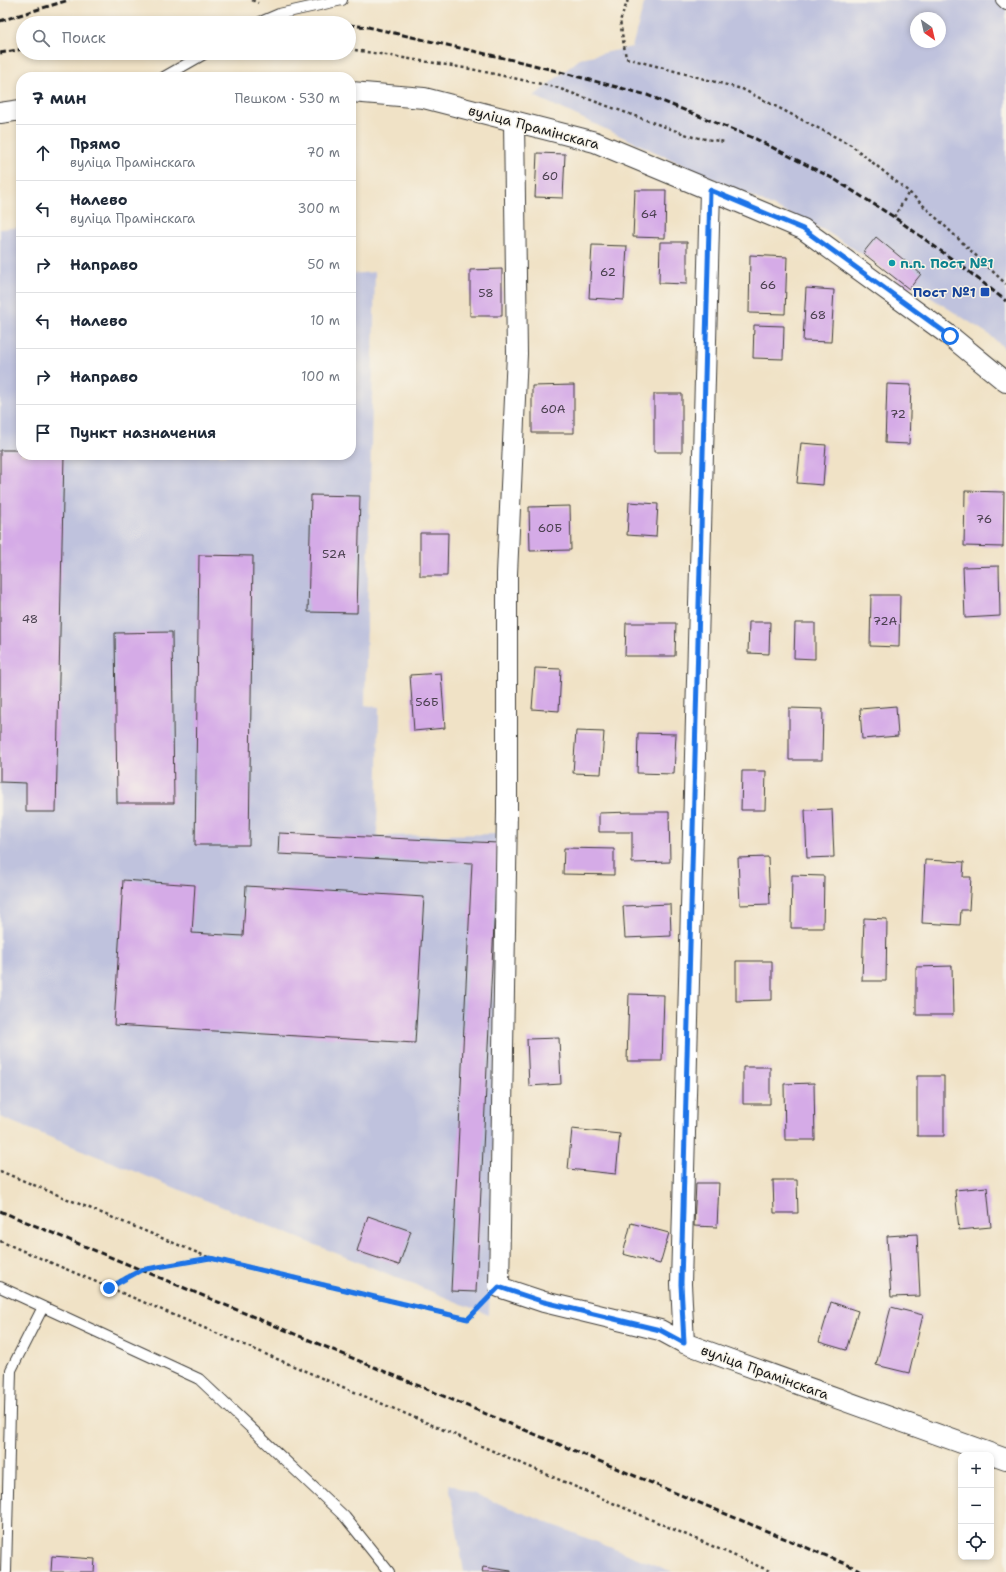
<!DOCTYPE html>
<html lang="ru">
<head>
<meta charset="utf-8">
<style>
  body { margin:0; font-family:"Shantell Sans",sans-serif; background:#f6f6f7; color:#1f2937 }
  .controls { position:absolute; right:12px; bottom:12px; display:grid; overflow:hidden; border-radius:8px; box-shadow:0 2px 6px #0003 }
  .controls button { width:36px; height:36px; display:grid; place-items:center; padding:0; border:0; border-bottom:1px solid #e0e1e3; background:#fff; color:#1f2937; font:20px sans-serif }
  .compass { position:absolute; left:910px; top:12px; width:36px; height:36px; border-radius:50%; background:#fff; box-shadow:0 2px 6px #0003; rotate:146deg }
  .stop { position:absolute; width:12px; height:12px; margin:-9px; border:3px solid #1a73e8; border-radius:50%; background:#fff }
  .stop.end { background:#1a73e8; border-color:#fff; box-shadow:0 1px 4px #0008 }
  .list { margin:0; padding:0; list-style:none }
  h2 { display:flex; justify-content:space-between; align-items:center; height:52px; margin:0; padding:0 16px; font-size:17px }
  h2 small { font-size:13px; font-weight:400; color:#747a83 }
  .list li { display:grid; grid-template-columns:26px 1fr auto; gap:12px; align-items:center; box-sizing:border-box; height:56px; padding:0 16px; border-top:1px solid #e0e1e3 }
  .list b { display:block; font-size:15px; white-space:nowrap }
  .list p { margin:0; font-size:13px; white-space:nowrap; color:#747a83 }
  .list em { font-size:13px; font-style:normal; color:#747a83 }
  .icon { flex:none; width:22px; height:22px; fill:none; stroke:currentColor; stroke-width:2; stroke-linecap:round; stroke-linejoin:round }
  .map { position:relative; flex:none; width:1006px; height:1572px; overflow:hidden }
  .search { position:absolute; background:#fff; box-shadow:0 2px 6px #0003; left:16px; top:16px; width:340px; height:44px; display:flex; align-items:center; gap:10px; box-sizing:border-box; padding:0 14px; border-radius:22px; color:#747a83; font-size:15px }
  .panel { position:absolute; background:#fff; box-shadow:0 2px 6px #0003; left:16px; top:72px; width:340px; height:388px; border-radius:16px }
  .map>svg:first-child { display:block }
  .industrial { fill:#bfc2dd; fill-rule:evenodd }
  .building { fill:#d5abe7 }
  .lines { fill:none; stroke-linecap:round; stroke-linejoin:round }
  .lane-casing { stroke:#3c3a36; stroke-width:12 }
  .street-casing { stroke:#3c3a36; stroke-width:22 }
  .path { stroke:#3c3a36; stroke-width:2.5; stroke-dasharray:3 3; stroke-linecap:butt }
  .lane { stroke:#fff; stroke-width:10 }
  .street { stroke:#fff; stroke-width:20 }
  .rail { stroke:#1c1c1c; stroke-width:3; stroke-dasharray:6 3; stroke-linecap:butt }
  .route { stroke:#1a73e8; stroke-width:5 }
  .culture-dot { fill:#0f9aa8; stroke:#f7f3e8; stroke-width:1.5 }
  .transit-dot { fill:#1a4fb4; stroke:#f7f3e8; stroke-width:1.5 }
  .labels { text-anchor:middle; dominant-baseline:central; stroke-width:3; stroke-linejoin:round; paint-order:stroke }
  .number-label { font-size:12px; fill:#4a404f }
  .street-label { font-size:14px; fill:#1c1c1c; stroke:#f7f3e8 }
  .culture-label { font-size:14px; font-weight:bold; fill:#0d838f; stroke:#f7f3e8; text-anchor:start }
  .transit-label { font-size:14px; font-weight:bold; fill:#164399; stroke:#f7f3e8; text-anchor:end }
</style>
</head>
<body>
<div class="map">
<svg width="1006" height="1572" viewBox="0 0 1006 1572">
  <rect width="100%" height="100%" fill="#f7f3e8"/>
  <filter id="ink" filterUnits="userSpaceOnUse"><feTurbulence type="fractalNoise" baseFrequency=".025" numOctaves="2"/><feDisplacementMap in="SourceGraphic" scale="8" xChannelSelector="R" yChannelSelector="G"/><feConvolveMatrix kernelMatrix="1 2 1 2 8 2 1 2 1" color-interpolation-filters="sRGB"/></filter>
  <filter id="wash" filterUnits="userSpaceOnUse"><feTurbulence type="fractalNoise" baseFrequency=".012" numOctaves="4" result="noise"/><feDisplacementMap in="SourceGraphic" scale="16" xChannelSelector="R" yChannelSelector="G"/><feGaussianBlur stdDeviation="0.9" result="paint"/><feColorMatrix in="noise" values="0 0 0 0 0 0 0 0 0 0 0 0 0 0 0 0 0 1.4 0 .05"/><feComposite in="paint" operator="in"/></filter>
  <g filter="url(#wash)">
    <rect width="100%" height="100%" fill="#f0e2c6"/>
    <path class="industrial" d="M645 0H1006V350L990 335 824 230 534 96 581 58 632 47ZM916 18H940V42H916Z
      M21 227V455H351V274L375 272 365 705 379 707 377 836 503 834 489 1315 0 1117V229Z
      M449 1484 673 1572H464Z"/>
    <g id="blocks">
      <path class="building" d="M537 153 565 154 563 198 535 197Z
        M635 190H666L665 238 633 237Z
        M876 237 921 274 909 289 863 253Z
        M660 242H687V284L659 283Z
        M592 245 627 246 624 300 589 298Z
        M750 255 787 257 785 314 749 313Z
        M502 269V316H470V270Z
        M806 288 834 290 831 342 803 341Z
        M754 325 784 326 783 359 753 358Z
        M887 384 911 385 909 444 885 443Z
        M574 385V433H532V386Z
        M654 394H682V452H654Z
        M801 443 826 445 823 485 797 483Z
        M0 450H21V455H64L56 812H26V783L0 782Z
        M965 491 1004 492 1003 547 964 546Z
        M311 495 360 496 357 613 308 612Z
        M629 502 658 504 656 537 627 535Z
        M570 506 571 550 530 551 529 507Z
        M420 533H448L447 576H420Z
        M199 555 253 556 249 845H195Z
        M999 566 1000 616 965 618 963 567Z
        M871 595H900L899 647 870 646Z
        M749 622H770L769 654 748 653Z
        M626 623H676L675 656H625Z
        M795 623H815V659L794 658Z
        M172 632 174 803H117L115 633Z
        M535 668 561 669 559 711 532 709Z
        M441 673 445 728 414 731 410 675Z
        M896 706 898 736 862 739 860 709Z
        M789 708 823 709 822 760H789Z
        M576 731 604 732 601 774 573 773Z
        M638 733 676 734 674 774 637 773Z
        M742 771H766L765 810H741Z
        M832 809 834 857 807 858 805 810Z
        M631 812H669L670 862 632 863V832H599V813Z
        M279 833 498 843 476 1292 451 1291 472 863 278 854Z
        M564 848 614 849V875L563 874Z
        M768 857 770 904 740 905 738 858Z
        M925 860 964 862 963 877H971L969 910H961L960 925 922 923Z
        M792 875 824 876 823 928H791Z
        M123 880 195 885 192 933 243 936 246 886 424 897 415 1043 114 1025Z
        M670 904 671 936 625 938 623 906Z
        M864 918 887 919 886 981H862Z
        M736 961H772V1000L736 1001Z
        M952 966 953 1015H916V967Z
        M629 994 664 995 662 1061H627Z
        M559 1038 561 1084 529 1086 527 1039Z
        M743 1067H770V1104H743Z
        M917 1076H944V1136H917Z
        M814 1083 815 1140H785L784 1084Z
        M572 1129 620 1134 616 1174 568 1169Z
        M773 1180H797L798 1213H774Z
        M696 1183H719L717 1227 694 1226Z
        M987 1187 991 1227 959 1230 955 1190Z
        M368 1216 411 1231 399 1265 357 1251Z
        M631 1223 669 1233 660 1264 623 1254Z
        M917 1234 920 1296 891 1297 887 1236Z
        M831 1302 858 1311 846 1350 819 1342Z
        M891 1307 923 1315 909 1373 876 1365Z
        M52 1556 95 1559 94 1572H51Z
        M483 1567 511 1571V1572H482Z"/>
    </g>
  </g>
  <g filter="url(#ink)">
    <use href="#blocks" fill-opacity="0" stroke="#3c3a36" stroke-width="1"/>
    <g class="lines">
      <defs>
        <path id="lane" d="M1001 0 1006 5
          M258 23 279 14 342 0
          M164 77 206 53
          M0 1287 199 1379 345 1517 389 1572
          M6 1572 11 1370 43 1307"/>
        <path id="street" d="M351 92 424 98 595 142 803 229 950 336 1006 382
          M0 113 21 110
          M514 121 517 354 507 574V812L499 1287 544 1302 660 1330 684 1343
          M710 190 681 1284 684 1343 1006 1459"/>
      </defs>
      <use href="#lane" class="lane-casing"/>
      <use href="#street" class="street-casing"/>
      <path class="path" d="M252 0 258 3
        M628 0 620 21 626 58 742 89 851 145 909 192 1006 284
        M349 49 471 69 555 87 693 137 725 142
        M894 217 909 192
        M0 1171 210 1258
        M0 1241 486 1448 772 1572
        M109 1287 141 1270 210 1258 468 1319 483 1303"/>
      <use href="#lane" class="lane"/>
      <use href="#street" class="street"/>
      <path class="rail" d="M0 21 69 0
        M190 23 265 19 317 23
        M349 25 368 27 530 64 647 95 756 139 834 179 894 217 963 267 1006 301
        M0 53 23 49
        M0 1211 865 1572"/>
    </g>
  </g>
  <g class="lines" filter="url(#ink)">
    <path class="route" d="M109 1288 141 1270 210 1258 468 1319 499 1287 544 1302 660 1330 684 1343 681 1284 710 190 803 229 950 336"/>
  </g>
  <circle class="culture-dot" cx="892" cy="263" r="4"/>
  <rect class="transit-dot" x="980" y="287" width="10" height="10" rx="2"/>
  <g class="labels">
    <g class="number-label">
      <text x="550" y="176">60</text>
      <text x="649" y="214">64</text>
      <text x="608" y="272">62</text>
      <text x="768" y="285">66</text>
      <text x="486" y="293">58</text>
      <text x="818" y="315">68</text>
      <text x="553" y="409">60А</text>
      <text x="898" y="414">72</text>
      <text x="984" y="519">76</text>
      <text x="550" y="528">60Б</text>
      <text x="334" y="554">52А</text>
      <text x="30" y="619">48</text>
      <text x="885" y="621">72А</text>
      <text x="427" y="702">56Б</text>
    </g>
    <g class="street-label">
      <text transform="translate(534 127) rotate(15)">вуліца Прамінскага</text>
      <text transform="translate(765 1372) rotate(20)">вуліца Прамінскага</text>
    </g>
    <g class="culture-label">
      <text x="900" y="263">п.п. Пост №1</text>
    </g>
    <g class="transit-label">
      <text x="976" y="292">Пост №1</text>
    </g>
  </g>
</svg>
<div class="controls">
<button>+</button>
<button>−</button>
<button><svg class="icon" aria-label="locate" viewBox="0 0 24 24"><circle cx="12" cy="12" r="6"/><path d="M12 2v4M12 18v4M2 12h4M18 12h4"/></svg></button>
</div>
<svg class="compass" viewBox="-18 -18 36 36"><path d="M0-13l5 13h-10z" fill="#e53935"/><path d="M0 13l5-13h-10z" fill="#747a83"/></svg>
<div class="stop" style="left:950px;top:336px"></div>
<div class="stop end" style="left:109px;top:1288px"></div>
<div class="search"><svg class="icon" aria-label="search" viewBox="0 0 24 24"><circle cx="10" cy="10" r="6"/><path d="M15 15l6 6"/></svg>Поиск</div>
<section class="panel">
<h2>7 мин<small>Пешком · 530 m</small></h2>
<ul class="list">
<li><svg class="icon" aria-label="ahead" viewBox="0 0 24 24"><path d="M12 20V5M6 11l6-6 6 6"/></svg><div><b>Прямо</b><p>вуліца Прамінскага</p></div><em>70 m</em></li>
<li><svg class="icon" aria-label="left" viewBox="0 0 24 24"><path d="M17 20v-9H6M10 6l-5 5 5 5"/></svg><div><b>Налево</b><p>вуліца Прамінскага</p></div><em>300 m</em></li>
<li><svg class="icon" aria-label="right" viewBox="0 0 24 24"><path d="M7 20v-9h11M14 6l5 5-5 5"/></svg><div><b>Направо</b></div><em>50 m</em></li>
<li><svg class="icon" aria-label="left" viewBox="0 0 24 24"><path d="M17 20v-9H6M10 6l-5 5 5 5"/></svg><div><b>Налево</b></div><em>10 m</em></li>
<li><svg class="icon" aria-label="right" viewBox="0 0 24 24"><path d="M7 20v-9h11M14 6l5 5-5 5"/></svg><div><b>Направо</b></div><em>100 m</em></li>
<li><svg class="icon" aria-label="arrive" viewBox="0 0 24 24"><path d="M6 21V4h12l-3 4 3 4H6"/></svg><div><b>Пункт назначения</b></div></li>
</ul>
</section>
</div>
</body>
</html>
